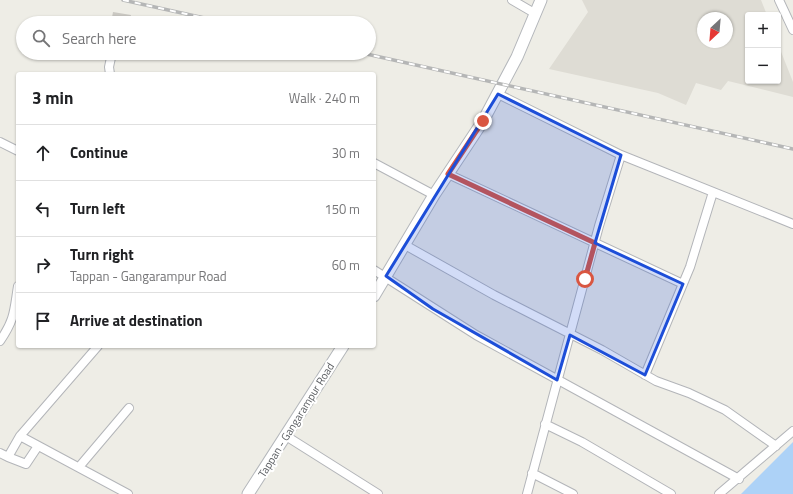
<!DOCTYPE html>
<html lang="en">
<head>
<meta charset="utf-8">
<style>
  body { margin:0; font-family:"Titillium Web",sans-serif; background:#f2f2f2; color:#202124 }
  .controls { position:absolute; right:12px; top:12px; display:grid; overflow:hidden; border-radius:4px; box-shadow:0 1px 3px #0004 }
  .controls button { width:36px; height:36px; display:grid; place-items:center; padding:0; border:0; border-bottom:1px solid #e0e0e0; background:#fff; color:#202124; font:20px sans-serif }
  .compass { position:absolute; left:697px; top:12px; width:36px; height:36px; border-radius:50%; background:#fff; box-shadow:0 1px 3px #0004; rotate:206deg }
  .stop { position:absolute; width:12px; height:12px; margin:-9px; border:3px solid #d95641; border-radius:50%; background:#fff }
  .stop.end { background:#d95641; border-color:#fff; box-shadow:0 1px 4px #0008 }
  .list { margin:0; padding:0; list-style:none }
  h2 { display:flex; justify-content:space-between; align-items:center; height:52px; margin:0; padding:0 16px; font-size:17px }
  h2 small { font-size:13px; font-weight:400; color:#757577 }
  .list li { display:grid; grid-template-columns:26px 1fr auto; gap:12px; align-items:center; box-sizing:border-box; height:56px; padding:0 16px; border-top:1px solid #e0e0e0 }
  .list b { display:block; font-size:15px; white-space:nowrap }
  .list p { margin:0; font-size:13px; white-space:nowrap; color:#757577 }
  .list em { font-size:13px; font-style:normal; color:#757577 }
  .icon { flex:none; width:22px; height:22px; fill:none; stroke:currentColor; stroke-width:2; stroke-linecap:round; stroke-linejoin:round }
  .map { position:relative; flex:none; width:793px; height:494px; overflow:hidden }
  .search { position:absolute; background:#fff; box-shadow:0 1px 3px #0004; left:16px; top:16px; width:360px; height:44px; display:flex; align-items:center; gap:10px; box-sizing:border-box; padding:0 14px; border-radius:22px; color:#757577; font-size:15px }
  .panel { position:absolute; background:#fff; box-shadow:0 1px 3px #0004; left:16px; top:72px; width:360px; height:276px; border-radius:4px }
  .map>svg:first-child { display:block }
  .education { fill:#dedcd4; fill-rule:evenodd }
  .water { fill:#add2f7 }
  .building { fill:#cac8c2 }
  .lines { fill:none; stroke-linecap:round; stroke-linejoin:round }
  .street-casing { stroke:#b3b5b9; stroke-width:10 }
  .secondary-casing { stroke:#b4b7bb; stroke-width:13 }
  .street { stroke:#fff; stroke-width:8 }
  .secondary { stroke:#fff; stroke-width:11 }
  .rail-casing { stroke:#b5b6b6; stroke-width:3.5 }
  .rail { stroke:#fff; stroke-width:2; stroke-dasharray:6; stroke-linecap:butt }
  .route { stroke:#d95641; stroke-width:5 }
  .marked { fill:#1d4ed8; fill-opacity:0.2; stroke:#1d4ed8; stroke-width:3; stroke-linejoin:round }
  .labels { text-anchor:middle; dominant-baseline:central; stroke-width:4; stroke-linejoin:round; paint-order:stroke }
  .street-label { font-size:11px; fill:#5d6064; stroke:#fff }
</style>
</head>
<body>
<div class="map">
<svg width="793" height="494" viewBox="0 0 793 494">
  <rect width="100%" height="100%" fill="#eeede6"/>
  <path class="education" d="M582 0H761L767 15H748V81H778V44L793 82V97L728 81 721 90 696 83 686 105 658 93 549 69 588 12ZM703 18H727V42H703Z"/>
  <path class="water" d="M793 442V494H741Z"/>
  <path class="building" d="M113 12 131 15 129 23H111Z"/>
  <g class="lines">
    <defs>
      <path id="street" d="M512 0 536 14
        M779 0 793 30
        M110 74 109 67 112 53
        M498 94 621 155 793 224
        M0 142 18 151
        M374 163 434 195
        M448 174 683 284
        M405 245 494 295 602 350 656 381 689 393 725 410 776 446
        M374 270 476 335 739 479
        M0 341C15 319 14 311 18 286
        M645 375 690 267 713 192
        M545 424 582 442 671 494
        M20 436 98 346
        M286 436 378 494
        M0 453 8 457 20 436 128 494
        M8 457 26 464 38 446
        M79 467 129 408
        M532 473 573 494
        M527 494 599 226 621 155
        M719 494 793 431"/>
      <path id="secondary" d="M374 296 434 195 483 121 517 57 541 0
        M248 494 343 346"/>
    </defs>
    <use href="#street" class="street-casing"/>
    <use href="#secondary" class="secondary-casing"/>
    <use href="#street" class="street"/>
    <use href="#secondary" class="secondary"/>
    <defs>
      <path id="rail" d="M123 0 227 23
        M362 53 793 149"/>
    </defs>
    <use href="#rail" class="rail-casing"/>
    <use href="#rail" class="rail"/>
  </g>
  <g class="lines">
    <path class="route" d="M483 121 448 174 595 243 585 279"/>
  </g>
  <path class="marked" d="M498 94 621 155 595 243 683 284 645 375 570 335 557 380 433 309 386 276Z"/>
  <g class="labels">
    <g class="street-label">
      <text transform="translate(296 420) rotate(-58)">Tappan - Gangarampur Road</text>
    </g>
  </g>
</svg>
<div class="controls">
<button>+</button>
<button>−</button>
</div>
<svg class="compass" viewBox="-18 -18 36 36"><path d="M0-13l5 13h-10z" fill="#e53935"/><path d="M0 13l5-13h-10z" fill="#757577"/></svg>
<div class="stop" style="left:585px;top:279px"></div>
<div class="stop end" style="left:483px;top:121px"></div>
<div class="search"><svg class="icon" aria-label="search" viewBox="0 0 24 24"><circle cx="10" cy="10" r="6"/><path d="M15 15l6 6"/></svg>Search here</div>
<section class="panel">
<h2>3 min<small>Walk · 240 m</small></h2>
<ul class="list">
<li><svg class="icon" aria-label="ahead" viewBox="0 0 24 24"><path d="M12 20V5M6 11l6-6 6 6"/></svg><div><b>Continue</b></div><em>30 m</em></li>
<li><svg class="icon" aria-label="left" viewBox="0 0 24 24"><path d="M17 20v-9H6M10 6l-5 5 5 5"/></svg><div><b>Turn left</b></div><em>150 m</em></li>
<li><svg class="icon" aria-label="right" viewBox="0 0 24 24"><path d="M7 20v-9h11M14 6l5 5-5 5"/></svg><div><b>Turn right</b><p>Tappan - Gangarampur Road</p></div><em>60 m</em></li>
<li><svg class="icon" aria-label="arrive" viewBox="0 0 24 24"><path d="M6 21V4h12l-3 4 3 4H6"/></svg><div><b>Arrive at destination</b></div></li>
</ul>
</section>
</div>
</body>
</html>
